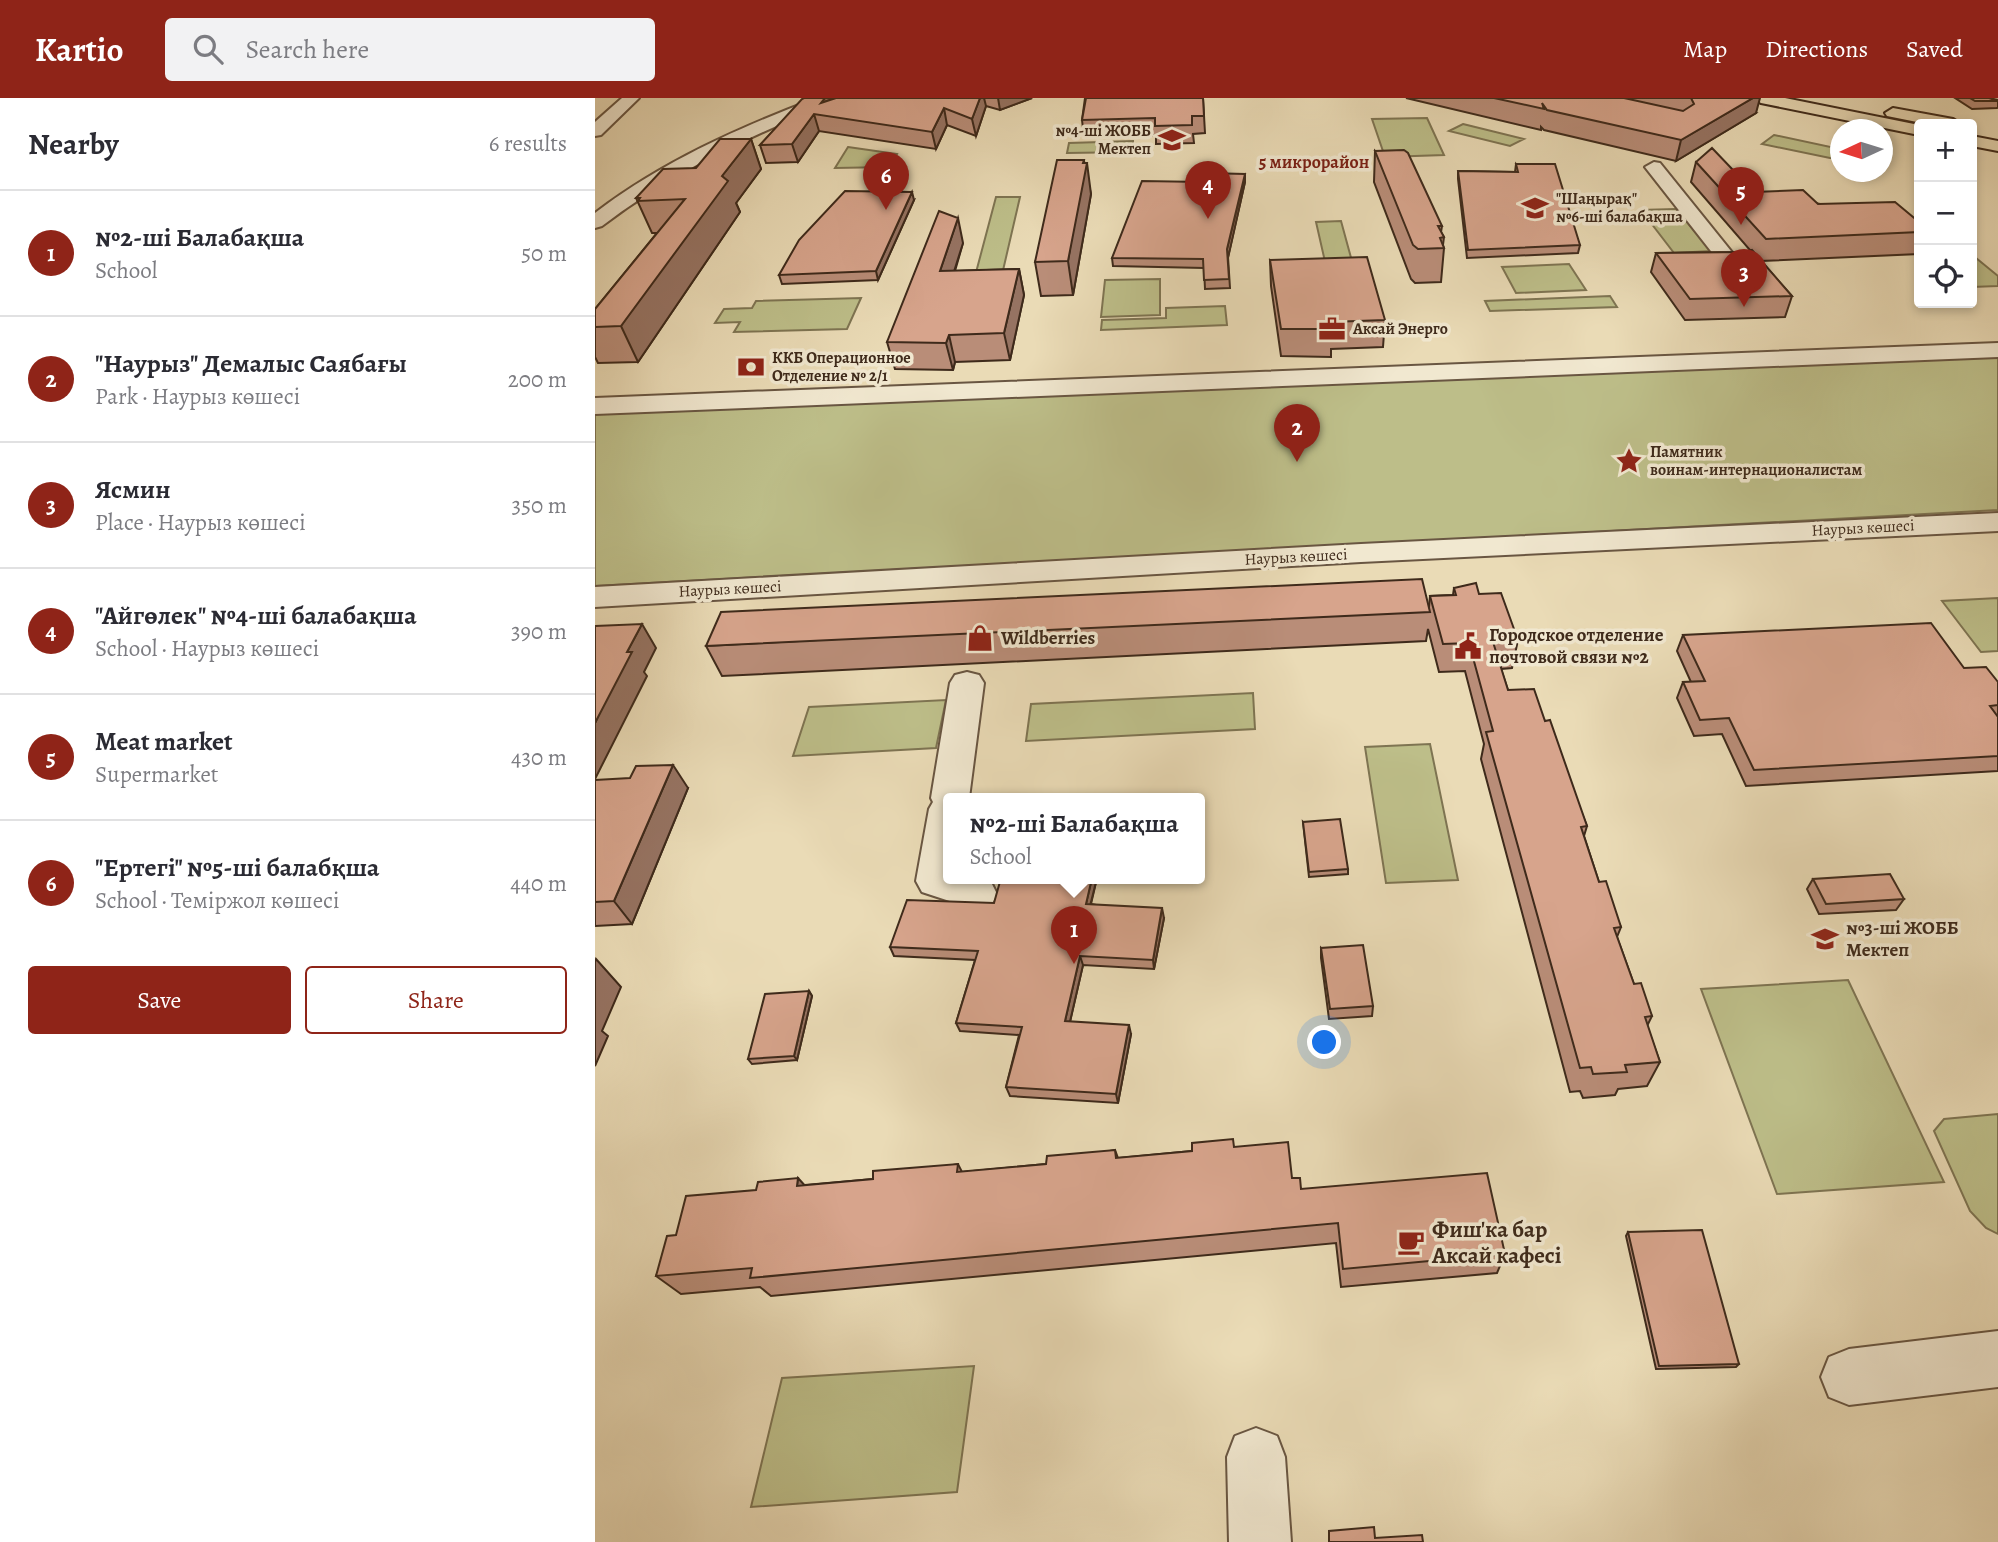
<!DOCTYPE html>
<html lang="en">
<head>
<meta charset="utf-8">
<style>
  body { margin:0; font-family:Alegreya,serif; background:#f2f2f3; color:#2b2b33 }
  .controls { position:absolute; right:21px; top:21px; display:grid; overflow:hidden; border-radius:7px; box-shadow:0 4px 10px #0003 }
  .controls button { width:63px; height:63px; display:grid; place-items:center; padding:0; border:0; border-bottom:2px solid #e1e1e2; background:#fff; color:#2b2b33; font:35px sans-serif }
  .compass { position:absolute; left:1235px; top:21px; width:63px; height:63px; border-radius:50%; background:#fff; box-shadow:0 4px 10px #0003; rotate:266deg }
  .you { position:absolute; left:730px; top:945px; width:24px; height:24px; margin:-18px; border:5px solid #fff; border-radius:50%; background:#1a73e8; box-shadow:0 0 0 10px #1a73e833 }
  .badge { display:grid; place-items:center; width:46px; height:46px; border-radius:50%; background:#8f2418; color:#fff; font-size:23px; font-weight:700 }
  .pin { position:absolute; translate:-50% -58px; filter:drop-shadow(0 2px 4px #0008) }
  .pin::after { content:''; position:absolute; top:37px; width:24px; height:21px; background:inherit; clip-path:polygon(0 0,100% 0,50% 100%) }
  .popup { position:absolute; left:348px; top:695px; width:262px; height:91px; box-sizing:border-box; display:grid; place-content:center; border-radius:7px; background:#fff; filter:drop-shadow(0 2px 5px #0005); font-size:23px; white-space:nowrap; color:#7c7c81 }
  .popup b { font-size:26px; color:#2b2b33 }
  .popup::after { content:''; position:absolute; left:50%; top:100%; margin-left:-14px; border:14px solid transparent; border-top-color:#fff }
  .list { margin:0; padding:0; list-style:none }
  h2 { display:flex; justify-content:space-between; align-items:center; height:91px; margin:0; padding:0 28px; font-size:30px }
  h2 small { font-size:23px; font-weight:400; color:#7c7c81 }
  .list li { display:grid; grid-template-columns:46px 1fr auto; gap:21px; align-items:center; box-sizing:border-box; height:126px; padding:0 28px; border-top:2px solid #e1e1e2 }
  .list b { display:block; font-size:26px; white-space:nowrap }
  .list p { margin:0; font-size:23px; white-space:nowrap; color:#7c7c81 }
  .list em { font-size:23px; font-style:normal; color:#7c7c81 }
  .actions { display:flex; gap:14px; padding:21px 28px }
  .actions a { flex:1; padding:16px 0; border:2px solid #8f2418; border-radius:7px; text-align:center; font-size:24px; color:#8f2418 }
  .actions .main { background:#8f2418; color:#fff }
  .icon { flex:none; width:38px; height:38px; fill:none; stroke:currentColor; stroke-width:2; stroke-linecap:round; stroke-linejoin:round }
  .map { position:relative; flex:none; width:1403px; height:1444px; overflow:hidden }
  header { display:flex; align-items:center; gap:42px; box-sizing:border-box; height:98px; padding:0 35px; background:#8f2418; color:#fff }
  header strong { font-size:33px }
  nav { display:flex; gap:38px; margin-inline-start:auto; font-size:24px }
  .search { width:490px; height:63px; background:#f2f2f3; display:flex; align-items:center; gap:18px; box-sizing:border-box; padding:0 24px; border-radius:7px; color:#7c7c81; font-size:26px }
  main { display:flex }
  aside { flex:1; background:#fff }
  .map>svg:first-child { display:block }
  .green { fill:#bdbe89; stroke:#7e7452; stroke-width:2 }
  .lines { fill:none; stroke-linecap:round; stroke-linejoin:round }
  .minor-casing { stroke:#695642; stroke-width:4 }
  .major-casing { stroke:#3e2a1b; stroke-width:4 }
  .minor { fill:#f1e8d0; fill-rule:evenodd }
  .major { fill:#eadbb6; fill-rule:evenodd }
  .wall { fill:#b98d78; stroke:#3e2a1b; stroke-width:2 }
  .shaded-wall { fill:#967362; stroke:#3e2a1b; stroke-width:2 }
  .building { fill:#d7a48c; stroke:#3e2a1b; stroke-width:2 }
  .labels { text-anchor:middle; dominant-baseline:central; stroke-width:7; stroke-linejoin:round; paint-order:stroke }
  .far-poi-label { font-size:16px; font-weight:bold; fill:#3e2a1b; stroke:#f1e8d0; text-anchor:start }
  .far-street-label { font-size:16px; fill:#3e2a1b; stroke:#f1e8d0 }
  .far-neighbourhood-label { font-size:18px; font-weight:bold; fill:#7a1f14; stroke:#f1e8d0 }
  .poi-label { font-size:19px; font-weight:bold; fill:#3e2a1b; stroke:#f1e8d0; text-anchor:start }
  .near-poi-label { font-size:23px; font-weight:bold; fill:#3e2a1b; stroke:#f1e8d0; text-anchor:start }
</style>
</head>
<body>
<header>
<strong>Kartio</strong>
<div class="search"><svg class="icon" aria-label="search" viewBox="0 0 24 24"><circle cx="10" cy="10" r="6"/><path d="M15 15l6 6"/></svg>Search here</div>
<nav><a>Map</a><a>Directions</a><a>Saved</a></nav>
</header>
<main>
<aside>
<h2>Nearby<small>6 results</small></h2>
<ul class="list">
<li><span class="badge">1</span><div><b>№2-ші Балабақша</b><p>School</p></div><em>50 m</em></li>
<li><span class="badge">2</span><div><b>&quot;Наурыз&quot; Демалыс Саябағы</b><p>Park · Наурыз көшесі</p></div><em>200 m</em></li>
<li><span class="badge">3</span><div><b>Ясмин</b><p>Place · Наурыз көшесі</p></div><em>350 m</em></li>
<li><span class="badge">4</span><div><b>&quot;Айгөлек&quot; №4-ші балабақша</b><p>School · Наурыз көшесі</p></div><em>390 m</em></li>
<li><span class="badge">5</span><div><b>Meat market</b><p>Supermarket</p></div><em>430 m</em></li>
<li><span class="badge">6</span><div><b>&quot;Ертегі&quot; №5-ші балабқша</b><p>School · Теміржол көшесі</p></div><em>440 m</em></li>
</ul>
<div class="actions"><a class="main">Save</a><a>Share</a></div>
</aside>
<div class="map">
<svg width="1403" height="1444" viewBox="0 0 1403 1444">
  <rect width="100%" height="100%" fill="#eadbb6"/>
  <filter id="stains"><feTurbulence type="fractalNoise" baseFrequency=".00286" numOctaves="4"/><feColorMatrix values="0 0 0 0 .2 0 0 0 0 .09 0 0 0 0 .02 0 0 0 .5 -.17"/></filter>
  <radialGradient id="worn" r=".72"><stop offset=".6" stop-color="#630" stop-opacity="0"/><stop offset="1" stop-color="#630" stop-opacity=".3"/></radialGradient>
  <path class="green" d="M832 20 849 57 790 59 777 21Z
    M868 26 929 41 915 48 854 33Z
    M1179 37 1245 51V60H1235L1167 46Z
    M538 43V54L472 55 474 45Z
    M253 49 302 56 295 69 240 70Z
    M401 99H425L406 181 379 182Z
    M1081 111 1117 153 1079 155 1046 112Z
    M746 123 758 167 731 168 721 124Z
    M1377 160H1381L1403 178V188L1377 189Z
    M974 166 991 192 921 195 907 169Z
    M565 181V217L506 219 510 182Z
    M1015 198 1022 209 895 213 890 203Z
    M266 200 252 231 139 234 145 224 120 225 129 211 157 210 161 203Z
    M630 208 632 227 506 232 507 222 571 220V210Z
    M1403 258V412L0 488V316Z
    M1403 500V553L1386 554 1347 503Z
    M658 595 660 631 431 643 436 606Z
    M351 602 341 650 198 658 214 609Z
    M835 646 863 782 791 785 770 649Z
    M1253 882 1349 1084 1182 1096 1106 891Z
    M1403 1016V1136L1391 1130 1375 1113 1339 1033 1349 1021Z
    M379 1268 362 1394 156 1409 187 1280Z"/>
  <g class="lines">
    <defs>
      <path id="minor" d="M27 0H44L6 37 0 38V24Z
        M222 0H244L242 3C158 36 79 73 7 128L0 130V115C67 64 143 30 222 0Z
        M1059 64 1065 65 1144 163 1148 167 1144 171H1130L1050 69Z
        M1403 245V259L0 316V300Z
        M1403 415V433L766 464 0 509V489L766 446Z
        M372 574 384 577 389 585 374 700H353V780H384L396 784 402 796 396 808 382 812 327 794 321 783 334 711 338 704 336 700 355 585 360 577Z
        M1403 1233V1289L1254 1307 1234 1299 1226 1279 1234 1259 1254 1251Z
        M661 1330 682 1338 690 1359 696 1444H634L632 1359 640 1338Z"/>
      <path id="major" d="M1158 0H1190L1324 27V37L1166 5Z
        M1298 10 1358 21 1366 26H1332L1292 18 1290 15Z
        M1377 38 1403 43V53L1377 48Z"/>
    </defs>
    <use href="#minor" class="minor-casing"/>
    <use href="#major" class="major-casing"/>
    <use href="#minor" class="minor"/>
    <use href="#major" class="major"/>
  </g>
  <path class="wall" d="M209 0H437L405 12 391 8 381 38 352 27 341 51 224 33 203 64 171 65 165 47Z
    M490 0H608L610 35 598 36 599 45 561 46V37L489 39 487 22Z
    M811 0H1096L1161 15 1081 63 949 32 946 29V32Z
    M1360 0H1394L1403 2V9L1402 10 1377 11Z
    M156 41 166 71 141 105 145 114 43 264 3 265 0 259V211L62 135H57L41 100Z
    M780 53 847 128 846 134 849 139 848 147 849 150 846 184 820 185 816 181 779 84Z
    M1101 64 1159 94 1324 124V156L1166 163 1197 198 1190 219 1090 222 1056 174 1061 155 1150 154 1155 152 1096 84Z
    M489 65 496 96 478 197 446 198 440 164Z
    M921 66 985 147 983 155 872 160 863 81V73L920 74Z
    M650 76V84L633 159 635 190 610 191 609 170 518 168 517 160 608 84Z
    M319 102 283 182 187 186 184 177Z
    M368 145 360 173 424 171 429 197 415 262 360 264 358 272 300 271 292 244Z
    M675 162 790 222 788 249 736 251V259L686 258 676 188Z
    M859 490 884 496 923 542 917 570 906 571 913 592 950 623 992 728 989 738 1004 784 1026 829 1022 839 1039 886 1057 918 1052 928 1065 964 1052 988 1023 991 1020 997 988 1000 985 993 975 994 886 661 889 646 870 573 844 574 833 531 831 543 127 578 111 548 834 509 835 498 858 497Z
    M1088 537 1369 570 1403 584V673L1151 688 1127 636 1099 638 1082 600 1088 584H1096L1082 553Z
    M0 682 93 690 37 826 0 828Z
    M708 724 753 771V776L714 779Z
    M502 780 496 806 569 820 559 871 488 867 475 924 536 936 523 1005 415 998 411 989 424 937 365 933 361 925 380 862 299 858 295 849 399 805Z
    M1218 781 1309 801 1301 812 1224 816 1212 791Z
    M726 850 778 908 777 918 734 921 726 860Z
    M214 893 217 898 202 962 157 966 153 961Z
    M639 1049 697 1080 706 1091 910 1156 902 1175 746 1189 741 1145 176 1198 165 1189 86 1196 61 1178 81 1137 210 1087 278 1081 363 1066 367 1074 451 1066 520 1052 523 1060Z
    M1033 1134 1144 1266 1141 1269 1061 1271 1031 1138Z"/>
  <path class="shaded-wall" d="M230 0H241L226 5Z
    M385 0H389L391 8 381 38 377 21Z
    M403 0H437L405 12Z
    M1158 0H1165L1161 15 1081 63 1086 42Z
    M349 10 352 27 341 51 337 34Z
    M219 16 224 33 203 64 197 46Z
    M156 41 166 71 141 105 145 114 43 264 26 228 127 78Z
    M489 62 490 72 492 65 496 96 478 197 473 163Z
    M650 76V84L633 160 632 151Z
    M317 94 319 102 283 182 281 173Z
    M363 120 368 145 351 199 345 173Z
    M424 171 429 197 415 262 409 235Z
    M354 237 360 264 358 272 351 245Z
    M47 526 61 550 49 574 52 578 0 681V625L32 554Z
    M78 667 93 690 37 826 19 803Z
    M497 780H502L493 816 491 806Z
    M567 810 569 820 559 871 558 862Z
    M485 858 488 867 473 932 470 923Z
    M1 861 26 889 7 933 13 938 0 968V864Z
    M214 893 217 898 202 962 199 958Z
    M534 927 536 936 523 1005 521 996Z
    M203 1080 222 1101 202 1088Z"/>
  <path class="building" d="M209 0H230L226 5 241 0H385L377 21 349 10 337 34 219 16 197 46 165 47 207 1Z
    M491 0H608L609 18H597V27L560 28V20L487 22Z
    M899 0H1029L1088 13 1099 6 1096 0H1158L1086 42 952 12 947 5 949 11Z
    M1375 0H1394L1403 3H1380Z
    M125 41H156L127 78 133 83 26 228 0 229V211L90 101 43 103 45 100H41L68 71 101 70Z
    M1117 50 1159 94 1208 92 1223 106 1300 104 1324 124V134L1171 141 1101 64Z
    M809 52 813 55 847 128H843L849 139 845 140 849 150 823 151 818 147 780 53Z
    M462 62H489L488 65H492L473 163 440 164Z
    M921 66H960L985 147 873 152 863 73 923 74Z
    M610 75 650 76 632 151 634 181 609 182 608 161 517 160 547 83 608 84Z
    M250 93 317 94 281 173 184 177 204 142Z
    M344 113 363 120 345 173 424 171 409 235 354 237 351 245 292 244Z
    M1157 152 1197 198 1095 201 1061 155 1150 154Z
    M772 159 790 222 735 224 736 231H686L675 162Z
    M827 481 835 514 111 548 126 514Z
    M881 485 884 496 906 495 923 542 898 544 913 592 939 591 950 623 955 622 992 728 986 729 1004 784 1011 783 1026 829 1019 830 1039 886 1046 885 1057 918 1050 919 1065 964 1030 967 1032 974 998 976 996 969 985 970 891 634 898 633 874 545 848 546 835 498 861 497 859 490Z
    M1336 525 1369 570 1391 569 1403 584V607L1395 608 1403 619V658L1159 672 1134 620 1105 622 1088 584 1110 583 1088 537Z
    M47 526 32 554H37L0 625V528Z
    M78 667 19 803 0 804V682L35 680 41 668Z
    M745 721 753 771 714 774 708 724Z
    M1295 776 1309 801 1231 806 1218 781Z
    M406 780H497L491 806 567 810 558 862 485 858 470 923 534 927 521 996 411 989 427 929 361 925 383 853 295 849 312 802 399 805Z
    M768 847 778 908 735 911 726 850Z
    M214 893 199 958 153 961 170 896Z
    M638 1041 639 1049 693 1044 697 1080H705L706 1091 892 1075 910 1156 748 1171 743 1125 155 1180 157 1170 61 1178 72 1138 81 1137 91 1098 161 1092 163 1084 203 1080 202 1088 278 1081V1073L363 1066 362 1074 451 1066 452 1058 520 1052 521 1060 597 1053V1045Z
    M1107 1132 1144 1266 1064 1268 1033 1134Z
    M779 1429 780 1440 827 1437 828 1444H734V1433Z"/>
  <defs>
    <symbol id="school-bare" viewBox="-9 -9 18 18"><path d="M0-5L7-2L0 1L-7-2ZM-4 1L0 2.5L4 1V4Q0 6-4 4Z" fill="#8f2418" stroke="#f1e8d0" stroke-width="2.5" paint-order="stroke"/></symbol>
    <symbol id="office-bare" viewBox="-9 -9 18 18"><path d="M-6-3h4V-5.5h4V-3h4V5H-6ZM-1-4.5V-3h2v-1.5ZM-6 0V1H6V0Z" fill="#8f2418" stroke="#f1e8d0" stroke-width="2.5" paint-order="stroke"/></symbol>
    <symbol id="bank-bare" viewBox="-9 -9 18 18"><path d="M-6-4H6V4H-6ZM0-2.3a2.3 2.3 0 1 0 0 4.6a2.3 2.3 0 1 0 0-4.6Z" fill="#8f2418" stroke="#f1e8d0" stroke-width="2.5" paint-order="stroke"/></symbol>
    <symbol id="sight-bare" viewBox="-9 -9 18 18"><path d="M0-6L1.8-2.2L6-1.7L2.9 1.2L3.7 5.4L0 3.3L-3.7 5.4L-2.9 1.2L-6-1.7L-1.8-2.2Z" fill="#8f2418" stroke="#f1e8d0" stroke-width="2.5" paint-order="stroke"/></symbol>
    <symbol id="shop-bare" viewBox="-9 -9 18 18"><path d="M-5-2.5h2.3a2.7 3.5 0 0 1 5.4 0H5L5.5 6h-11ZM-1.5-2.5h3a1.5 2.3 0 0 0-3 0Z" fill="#8f2418" stroke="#f1e8d0" stroke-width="2.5" paint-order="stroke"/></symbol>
    <symbol id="civic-bare" viewBox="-9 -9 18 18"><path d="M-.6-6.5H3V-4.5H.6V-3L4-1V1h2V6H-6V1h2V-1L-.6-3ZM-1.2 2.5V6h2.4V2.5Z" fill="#8f2418" stroke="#f1e8d0" stroke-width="2.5" paint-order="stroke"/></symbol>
    <symbol id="cafe-bare" viewBox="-9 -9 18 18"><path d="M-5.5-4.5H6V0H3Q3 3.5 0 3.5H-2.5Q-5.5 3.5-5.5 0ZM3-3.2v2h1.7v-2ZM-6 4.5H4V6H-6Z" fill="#8f2418" stroke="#f1e8d0" stroke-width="2.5" paint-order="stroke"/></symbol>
  </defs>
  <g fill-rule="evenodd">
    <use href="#school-bare" x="558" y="23" width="38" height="38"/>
    <use href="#school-bare" x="921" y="91" width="38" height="38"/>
    <use href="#office-bare" x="718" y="212" width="38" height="38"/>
    <use href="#bank-bare" x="137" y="250" width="38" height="38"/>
    <use href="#sight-bare" x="1015" y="344" width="38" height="38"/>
    <use href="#shop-bare" x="366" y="521" width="38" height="38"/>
    <use href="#civic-bare" x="854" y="529" width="38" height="38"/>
    <use href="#school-bare" x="1211" y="822" width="38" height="38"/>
    <use href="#cafe-bare" x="797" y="1125" width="38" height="38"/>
  </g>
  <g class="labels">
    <g class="far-poi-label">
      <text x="556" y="33" text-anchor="end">№4-ші ЖОББ<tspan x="556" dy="18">Мектеп</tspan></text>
      <text x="961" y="101">"Шаңырақ"<tspan x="961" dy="18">№6-ші балабақша</tspan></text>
      <text x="758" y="231">Аксай Энерго</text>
      <text x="177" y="260">ККБ Операционное<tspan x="177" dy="18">Отделение № 2/1</tspan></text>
      <text x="1055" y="354">Памятник<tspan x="1055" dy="18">воинам-интернационалистам</tspan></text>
    </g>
    <g class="far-street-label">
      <text transform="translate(1268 430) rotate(-3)">Наурыз көшесі</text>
      <text transform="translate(701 459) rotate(-3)">Наурыз көшесі</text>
      <text transform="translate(135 491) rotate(-3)">Наурыз көшесі</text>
    </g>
    <g class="far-neighbourhood-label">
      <text x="719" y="64">5 микрорайон</text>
    </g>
    <g class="poi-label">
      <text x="894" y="537">Городское отделение<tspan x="894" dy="22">почтовой связи №2</tspan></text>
      <text x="406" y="540">Wildberries</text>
      <text x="1251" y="830">№3-ші ЖОББ<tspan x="1251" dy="22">Мектеп</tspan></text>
    </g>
    <g class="near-poi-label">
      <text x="837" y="1131">Фиш'ка бар<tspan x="837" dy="26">Аксай кафесi</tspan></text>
    </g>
  </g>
  <rect width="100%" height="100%" filter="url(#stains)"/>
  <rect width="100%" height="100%" fill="url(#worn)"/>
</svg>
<div class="controls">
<button>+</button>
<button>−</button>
<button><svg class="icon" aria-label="locate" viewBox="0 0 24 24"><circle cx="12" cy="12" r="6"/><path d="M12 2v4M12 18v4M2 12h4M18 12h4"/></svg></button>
</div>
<svg class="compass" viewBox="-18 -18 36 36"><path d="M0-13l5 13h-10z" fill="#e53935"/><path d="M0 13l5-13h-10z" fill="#7c7c81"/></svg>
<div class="you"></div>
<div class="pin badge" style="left:479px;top:866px">1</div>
<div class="popup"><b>№2-ші Балабақша</b>School</div>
<div class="pin badge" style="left:702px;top:364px">2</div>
<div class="pin badge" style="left:1149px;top:209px">3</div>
<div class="pin badge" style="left:613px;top:121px">4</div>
<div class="pin badge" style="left:1146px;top:127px">5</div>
<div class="pin badge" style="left:291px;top:112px">6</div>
</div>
</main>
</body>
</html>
